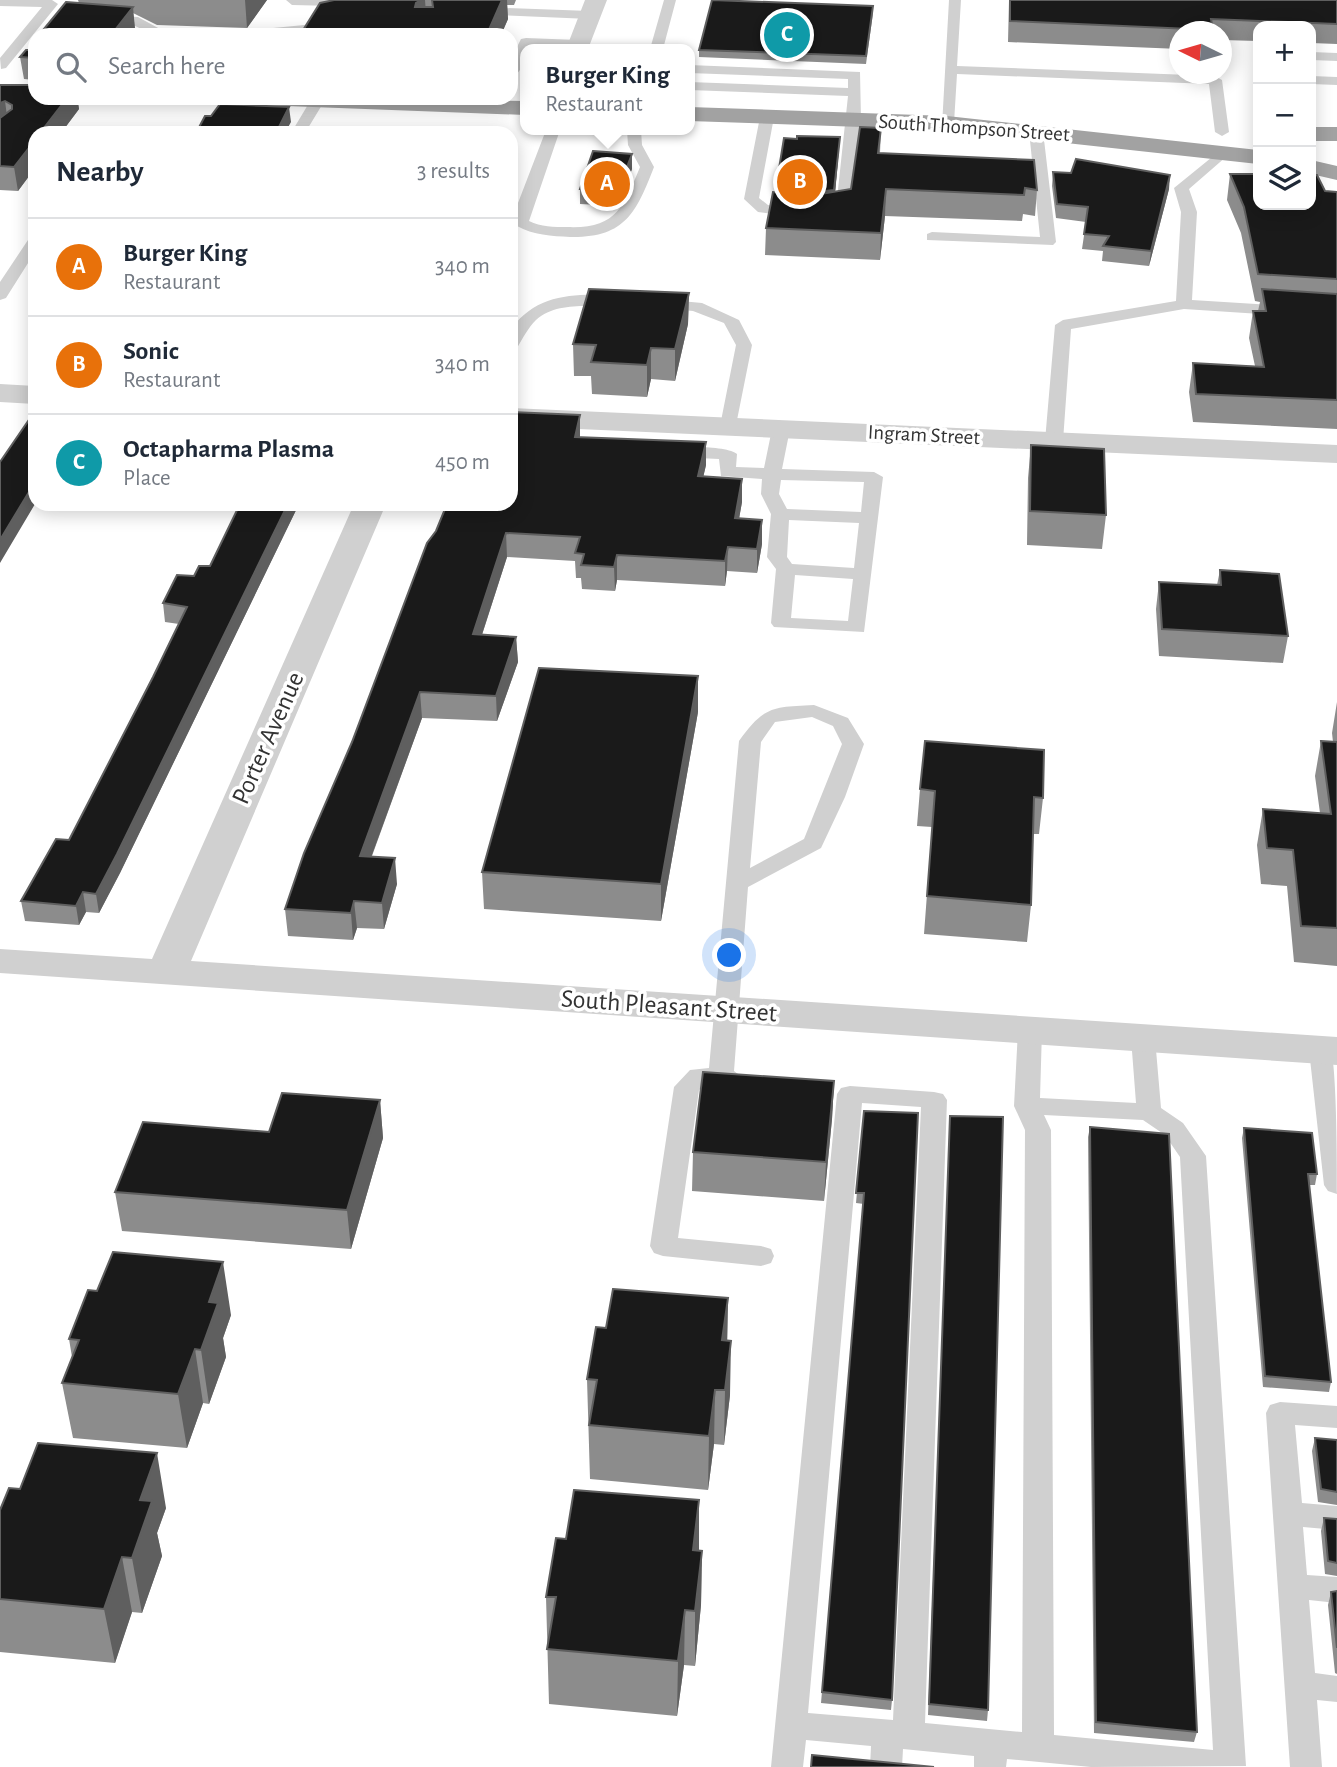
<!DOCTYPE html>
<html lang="en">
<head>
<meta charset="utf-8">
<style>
  body { margin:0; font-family:"Alegreya Sans",sans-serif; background:#f2f2f3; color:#1f2937 }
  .controls { position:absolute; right:21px; top:21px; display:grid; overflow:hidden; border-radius:14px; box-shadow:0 4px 18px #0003 }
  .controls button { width:63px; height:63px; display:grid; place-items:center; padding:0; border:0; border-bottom:2px solid #e0e1e3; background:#fff; color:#1f2937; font:35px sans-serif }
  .compass { position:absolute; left:1169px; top:21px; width:63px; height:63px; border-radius:50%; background:#fff; box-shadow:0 4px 18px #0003; rotate:275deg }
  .you { position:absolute; left:730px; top:956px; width:24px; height:24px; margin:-18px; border:5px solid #fff; border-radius:50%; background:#1a73e8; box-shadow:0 0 0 10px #1a73e833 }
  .badge { display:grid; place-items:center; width:46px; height:46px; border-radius:50%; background:#e2423c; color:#fff; font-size:23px; font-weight:700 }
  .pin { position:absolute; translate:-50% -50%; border:4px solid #fff; box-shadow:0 2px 7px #0006 }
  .popup { position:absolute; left:520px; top:44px; width:175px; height:91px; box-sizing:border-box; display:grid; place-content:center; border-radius:14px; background:#fff; filter:drop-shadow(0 2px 5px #0005); font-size:23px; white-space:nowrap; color:#747a83 }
  .popup b { font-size:26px; color:#1f2937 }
  .popup::after { content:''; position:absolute; left:50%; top:100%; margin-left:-14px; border:14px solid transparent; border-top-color:#fff }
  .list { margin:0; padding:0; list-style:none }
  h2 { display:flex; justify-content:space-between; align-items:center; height:91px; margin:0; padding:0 28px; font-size:30px }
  h2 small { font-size:23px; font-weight:400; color:#747a83 }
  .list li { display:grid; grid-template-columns:46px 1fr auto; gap:21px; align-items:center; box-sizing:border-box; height:98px; padding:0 28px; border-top:2px solid #e0e1e3 }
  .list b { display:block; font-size:26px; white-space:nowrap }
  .list p { margin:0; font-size:23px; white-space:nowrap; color:#747a83 }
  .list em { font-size:23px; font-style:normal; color:#747a83 }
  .icon { flex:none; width:38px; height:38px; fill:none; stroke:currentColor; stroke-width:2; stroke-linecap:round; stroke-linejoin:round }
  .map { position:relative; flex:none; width:1337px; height:1767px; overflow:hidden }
  .search { position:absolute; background:#fff; box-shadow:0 4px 18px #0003; left:28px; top:28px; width:490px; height:77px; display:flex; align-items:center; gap:18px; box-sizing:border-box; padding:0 24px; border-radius:21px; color:#747a83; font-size:26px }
  .panel { position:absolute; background:#fff; box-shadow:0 4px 18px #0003; left:28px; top:126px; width:490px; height:385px; border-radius:21px }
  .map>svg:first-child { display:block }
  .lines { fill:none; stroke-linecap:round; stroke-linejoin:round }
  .service { fill:#d0d0d0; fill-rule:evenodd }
  .minor { fill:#d0d0d0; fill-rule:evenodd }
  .trunk { fill:#a2a2a2; fill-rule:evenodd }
  .wall { fill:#8c8c8c }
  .shaded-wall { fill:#5f5f5f }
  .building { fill:#1a1a1a; stroke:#5f5f5f; stroke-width:2 }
  .labels { text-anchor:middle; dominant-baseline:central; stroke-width:7; stroke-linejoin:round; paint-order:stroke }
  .far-street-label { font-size:21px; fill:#333; stroke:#fff }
  .street-label { font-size:26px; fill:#333; stroke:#fff }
</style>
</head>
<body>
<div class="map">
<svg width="1337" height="1767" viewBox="0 0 1337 1767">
  <rect width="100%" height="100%" fill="#fff"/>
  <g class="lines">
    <path class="service" d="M0 0H52L58 4 6 68 1 69 0 58 42 7 0 6Z
      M351 0 334 29 282 35 266 32 273 28 325 23 335 6 292 5 286 0Z
      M664 0H676L663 49H650Z
      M949 0H961L957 66 1215 76 1222 80 1229 132 1222 136 1215 132 1209 84 957 74 954 123 942 126Z
      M478 7 590 11 596 15 590 19 473 14V8Z
      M104 15 138 17 171 35H154L131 24 99 22 98 19Z
      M526 38 578 40 585 44 578 48 531 46 525 49C525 59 522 74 511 77V59L521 39Z
      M1311 52 1337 53V61L1311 60Z
      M689 65 860 72 861 120 848 214 833 218 825 213 836 208 848 96 689 90V82L848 88V79L689 73Z
      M1311 76 1337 77V85L1311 84Z
      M312 98 325 100 305 133H291Z
      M767 113 774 117 759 198 768 205 804 212V218L758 212 744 199 760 117Z
      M1036 127 1043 131 1056 242 1053 245 927 240V234L932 232 1040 237 1029 131Z
      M546 130H560L529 221C541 227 554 227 567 227 616 229 623 208 640 167L628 145 627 130H641L642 145 654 167C636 213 625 238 570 237 552 236 533 235 517 226L513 216Z
      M1222 149 1227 150V156L1189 189 1197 212 1192 300 1337 309V319L1184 309 1071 329 1063 441 1054 446 1048 445 1045 441 1055 325 1063 320 1176 301 1181 212 1174 188Z
      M35 235V252L6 298 0 300V282L30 237Z
      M601 295 618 296 626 301C613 314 564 295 536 320 528 328 523 338 517 348L511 349 512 328C534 298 566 294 601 295Z
      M659 299 702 303 739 320 752 345 735 430 729 431 720 426 736 345 724 323 693 311 653 307V301Z
      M781 424 790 429 782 469 874 472 883 477 864 632 774 627 771 623 776 569 767 557 771 514 761 494 762 479 721 476 719 459 676 457 667 452C675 444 729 446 737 454L736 467 764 468 772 429ZM781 480 864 482 861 512 787 509 779 494ZM789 520 859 523 854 568 792 564 787 557ZM795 575 853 579 848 621 791 618Z
      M814 705 848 718 864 744 845 797 821 848 748 887 734 1071 743 1078 740 1084 705 1085 699 1090 678 1238 761 1246 771 1249 774 1256 771 1263 761 1266 663 1256 654 1253 650 1246 674 1087 690 1070 709 1068 739 741C764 706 773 707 814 705ZM812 717 833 726 842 744 804 839 750 868 761 742 775 722Z
      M1030 1022 1039 1024 1042 1030 1040 1098 1136 1103 1131 1038 1134 1032H1152L1155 1038 1161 1108 1183 1123 1206 1156 1246 1766 1091 1767 1007 1759 1006 1767H974V1756L903 1749 902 1767H870L871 1746 806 1740 803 1767H771L837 1094 841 1088 850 1086 934 1092 943 1094 947 1100 925 1723 1022 1732 1025 1130 1014 1106 1018 1030 1021 1024ZM862 1103 921 1107 893 1720 808 1713ZM1044 1115 1143 1120 1165 1135 1180 1157 1213 1750 1054 1735 1051 1130Z
      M1321 1042 1330 1044C1337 1067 1337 1163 1337 1194L1328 1191 1324 1185 1309 1050 1312 1044Z
      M1280 1402 1337 1406V1428L1295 1425 1302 1503 1337 1506V1530L1303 1527 1307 1575 1337 1577V1603L1309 1600 1315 1673 1337 1676V1702L1317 1700 1322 1767H1290L1266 1413 1270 1405Z"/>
    <path class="minor" d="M585 0H607L588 49H566Z
      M0 384 35 386V404L0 402Z
      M511 408 1337 445V463L511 426Z
      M354 504H386L191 961 1337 1037V1065L0 973V949L152 959Z"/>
    <path class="trunk" d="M248 98 525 101V115L260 105 252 103Z
      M689 107 947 116 1258 150V164L947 130 689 121Z
      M1311 127H1337V141H1311Z
      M1311 160 1337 166V180L1311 174Z"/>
  </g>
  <path class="wall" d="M78 0H267L247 28 157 25 133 13 135 29 130 35H39L79 3Z
    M334 0H516L514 5H507L508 19 501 35H300Z
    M1009 0H1337V44L1311 43V26H1258V41L1222 40V32H1180V49L1008 42Z
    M873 13 866 64 699 57V50Z
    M35 39V80L24 79 20 57 34 50Z
    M0 85 35 98H82L78 103 79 109 18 191 0 190Z
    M881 128 880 153 1037 190 1035 216 1023 214 1022 221 885 216 880 260 765 255 766 228 776 192V187L797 139 840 137 835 192 851 189Z
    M632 169 618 206 580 204V189Z
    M1053 172 1169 189 1149 266 1102 261 1103 251 1082 249 1086 222 1056 218 1052 186Z
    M1230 174 1325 191 1337 192V429L1193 422 1189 392 1193 363 1255 366 1249 338 1253 311H1258L1260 302 1255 301 1241 233 1227 200Z
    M689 293 688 324 675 381 651 379 647 397 592 394 591 376H574L573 344Z
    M580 437 706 465 703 477 742 502 739 518 762 520V544L757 573 727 571 725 586 617 580 615 591 582 589 581 578H576L575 561 507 557 482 635 516 637 518 662 497 721 422 718 372 856 397 884 384 929 357 928 353 940 288 936 285 909 352 742 427 543Z
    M1031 445 1106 515 1102 549 1027 545 1028 478Z
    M240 504H299L120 873 99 913 86 912 79 925 25 921 21 901 69 840 153 677 179 624 165 622 163 603 210 566Z
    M1220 570 1288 636 1283 663 1159 656 1156 609 1159 582 1217 585Z
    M1337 702V966L1294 962 1287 886 1261 884 1257 845 1263 809 1320 813 1315 776 1321 741 1333 742 1332 733Z
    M698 712 661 921 484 909 482 872Z
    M920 789 1043 798 1039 834H1033L1031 905 1027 942 924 934 932 827 917 826Z
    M834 1081 832 1119 824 1201 692 1191 693 1152Z
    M380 1100 383 1138 351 1249 122 1231 115 1192 269 1132Z
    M864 1111 892 1700 891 1710 821 1703 864 1204 856 1203Z
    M950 1116 988 1710 987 1721 928 1715Z
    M1090 1127 1197 1732 1194 1742 1094 1733 1088 1137Z
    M1244 1128 1317 1174 1315 1185H1309L1331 1382 1329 1392 1263 1387 1242 1138Z
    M728 1298 727 1341 730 1395 724 1445 714 1444 708 1490 590 1479 587 1379 606 1328Z
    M231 1315 223 1338 226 1357 209 1404 203 1403 187 1448 73 1438 62 1383 72 1357 69 1339Z
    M1315 1438 1337 1440V1505L1318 1502 1312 1451Z
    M699 1500V1550L702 1551 701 1605 695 1666 684 1665 677 1716 549 1704 546 1597 566 1539Z
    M166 1508 157 1533 162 1556 142 1613 132 1612 115 1663 0 1652V1510Z
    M1324 1518 1337 1519V1576L1325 1574 1321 1531Z
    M1337 1591V1674L1335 1673 1328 1605 1331 1592Z"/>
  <path class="shaded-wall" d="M245 0H267L247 28Z
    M421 0H425L427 27 417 29 416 3Z
    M502 0H507L508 19 501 35H488V32Z
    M133 7 135 29 130 35H111Z
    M67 98H82L78 103 79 109 61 133H40Z
    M5 101 8 124 0 128V103Z
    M289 107 291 122 285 133H276Z
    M840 137 834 206 806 208V193Z
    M35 140V168L18 191 14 167Z
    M632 154V169L618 206V190Z
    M1170 175 1169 189 1149 266 1151 251Z
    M886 189 885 216 880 260 881 233Z
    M689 293 688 324 675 381V349Z
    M651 348V379L647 397V365Z
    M580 415V438L575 437Z
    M706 442V465L698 500V476Z
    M742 479V502L735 542V518Z
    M35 482V504L0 563V540Z
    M288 504H299L120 873 99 913 96 894Z
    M762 520V544L757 573V549Z
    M506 533 507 557 474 659 473 634Z
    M728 547 727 571 725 586V561Z
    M617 555V580L615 591 614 567Z
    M516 637 518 662 497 721 496 696Z
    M698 676V712L661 921V884Z
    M420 692 422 718 362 882 360 856Z
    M395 858 397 884 384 929 382 903Z
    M83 892 86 912 79 925 76 906Z
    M354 901 357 928 353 940 351 913Z
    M834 1081 832 1119 824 1201 826 1162Z
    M380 1100 383 1138 351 1249 347 1210Z
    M223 1262 231 1315 223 1338 226 1357 209 1404 201 1350 209 1302Z
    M728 1298 727 1352 722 1340Z
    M731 1341 730 1395 724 1445 725 1390Z
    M195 1349 203 1403 187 1448 178 1394Z
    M715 1390 714 1444 708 1490 709 1436Z
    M157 1453 166 1508 157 1533 162 1556 142 1613 132 1558 140 1500Z
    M699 1500V1555L693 1550Z
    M702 1551 701 1605 695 1666V1611Z
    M122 1557 132 1612 115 1663 104 1609Z
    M685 1610 684 1665 677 1716 678 1661Z"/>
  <path class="building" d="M334 0H421L416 3 415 7H433L432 0H502L488 32 400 29 397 35H300L320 3Z
    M712 0 873 6 866 56 699 50Z
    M1010 0H1337V24L1211 19 1213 30 1010 21Z
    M66 2 133 7 111 35H39Z
    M35 39V73L34 58 20 57 26 50H34Z
    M35 82V98H67L40 133H35V140L14 167 0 166V118L12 109V105L5 101 0 103V85H33Z
    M220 104 289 107 276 133H196L205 116H211Z
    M860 127 881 128 878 153 1034 160 1037 190 1025 188 1024 195 886 189 881 233 766 228 773 192 809 196 851 189Z
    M797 136 840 137 834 190 806 193 776 187 784 138 797 139Z
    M593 151 632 154 618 190 580 189Z
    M1076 159 1170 175 1151 251 1103 246 1109 236 1084 234 1088 207 1057 204 1053 172 1071 173Z
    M1230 174H1258V205H1311V175H1317L1325 191 1337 192V279L1258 274 1244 207Z
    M589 289 689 293 675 349 651 348 647 365 591 362 596 345 573 344Z
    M1262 289 1337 294V400L1196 394 1193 363 1264 367 1253 311H1266Z
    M35 411V482L0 540V462Z
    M511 412 580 415 575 437 706 442 698 476 742 479 735 518 762 520 757 549 728 547 725 561 617 555 614 567 581 565 584 554 575 553 580 537 506 533 473 634 516 637 496 696 420 692 360 856 395 858 382 903 354 901 351 913 285 909 304 853 352 742 427 543 436 531 447 504H511Z
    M1031 445 1104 449 1106 515 1030 511Z
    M240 504H288L117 854 96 894 83 892 76 906 21 901 56 839 69 840 153 677 187 607 163 603 177 575 194 576 199 566H210Z
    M1220 570 1279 574 1288 636 1162 629 1159 582 1221 585Z
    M539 668 698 676 661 884 482 872Z
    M925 741 1044 750 1043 798 1034 797 1031 905 927 896 935 791 920 789Z
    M1321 741 1337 742V928L1301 926 1293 850 1267 848 1263 809 1331 814Z
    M703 1072 834 1081 826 1162 693 1152Z
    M282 1093 380 1100 347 1210 115 1192 143 1122 269 1132Z
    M864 1111 918 1113 892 1700 822 1692 864 1193H856Z
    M950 1116 1003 1117 988 1710 929 1704Z
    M1090 1127 1169 1134 1197 1732 1096 1722Z
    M1244 1128 1312 1133 1317 1174H1308L1331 1382 1265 1376Z
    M113 1252 223 1262 209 1302 218 1303 201 1350 195 1349 178 1394 62 1383 79 1340 69 1339 88 1290 97 1291Z
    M613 1289 728 1298 722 1340 731 1341 725 1390H715L709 1436 589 1425 597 1380 587 1379 596 1327 606 1328Z
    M1315 1438 1337 1440V1492L1321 1489Z
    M38 1443 157 1453 140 1500 152 1501 132 1558 122 1557 104 1609 0 1599V1510L9 1488 20 1489Z
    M574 1490 699 1500 693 1550 702 1551 695 1611 685 1610 678 1661 547 1649 556 1597H546L556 1538 566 1539Z
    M1324 1518 1337 1519V1563L1328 1561Z
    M1337 1591V1648L1331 1592Z
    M812 1755 934 1767H811Z"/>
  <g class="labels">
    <g class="far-street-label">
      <text transform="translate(974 128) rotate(4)">South Thompson Street</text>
      <text transform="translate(924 435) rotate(3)">Ingram Street</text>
    </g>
    <g class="street-label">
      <text transform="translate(268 738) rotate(-66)">Porter Avenue</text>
      <text transform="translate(669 1006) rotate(4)">South Pleasant Street</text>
    </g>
  </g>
</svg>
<div class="controls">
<button>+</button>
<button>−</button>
<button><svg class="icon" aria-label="layers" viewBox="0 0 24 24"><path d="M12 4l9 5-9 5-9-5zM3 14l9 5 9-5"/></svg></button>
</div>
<svg class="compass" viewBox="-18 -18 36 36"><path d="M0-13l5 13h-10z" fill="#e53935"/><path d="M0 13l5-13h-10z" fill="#747a83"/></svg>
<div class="you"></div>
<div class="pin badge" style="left:607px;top:184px;background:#e8710a">A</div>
<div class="popup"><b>Burger King</b>Restaurant</div>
<div class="pin badge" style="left:800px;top:182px;background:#e8710a">B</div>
<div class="pin badge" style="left:787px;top:35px;background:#0f9aa8">C</div>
<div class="search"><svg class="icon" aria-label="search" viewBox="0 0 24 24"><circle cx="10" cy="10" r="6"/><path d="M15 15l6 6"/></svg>Search here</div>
<section class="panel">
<h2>Nearby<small>3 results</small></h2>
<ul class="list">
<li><span class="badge" style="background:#e8710a">A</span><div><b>Burger King</b><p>Restaurant</p></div><em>340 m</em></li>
<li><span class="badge" style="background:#e8710a">B</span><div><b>Sonic</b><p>Restaurant</p></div><em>340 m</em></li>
<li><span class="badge" style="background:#0f9aa8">C</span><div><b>Octapharma Plasma</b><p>Place</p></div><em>450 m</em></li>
</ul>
</section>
</div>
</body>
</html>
